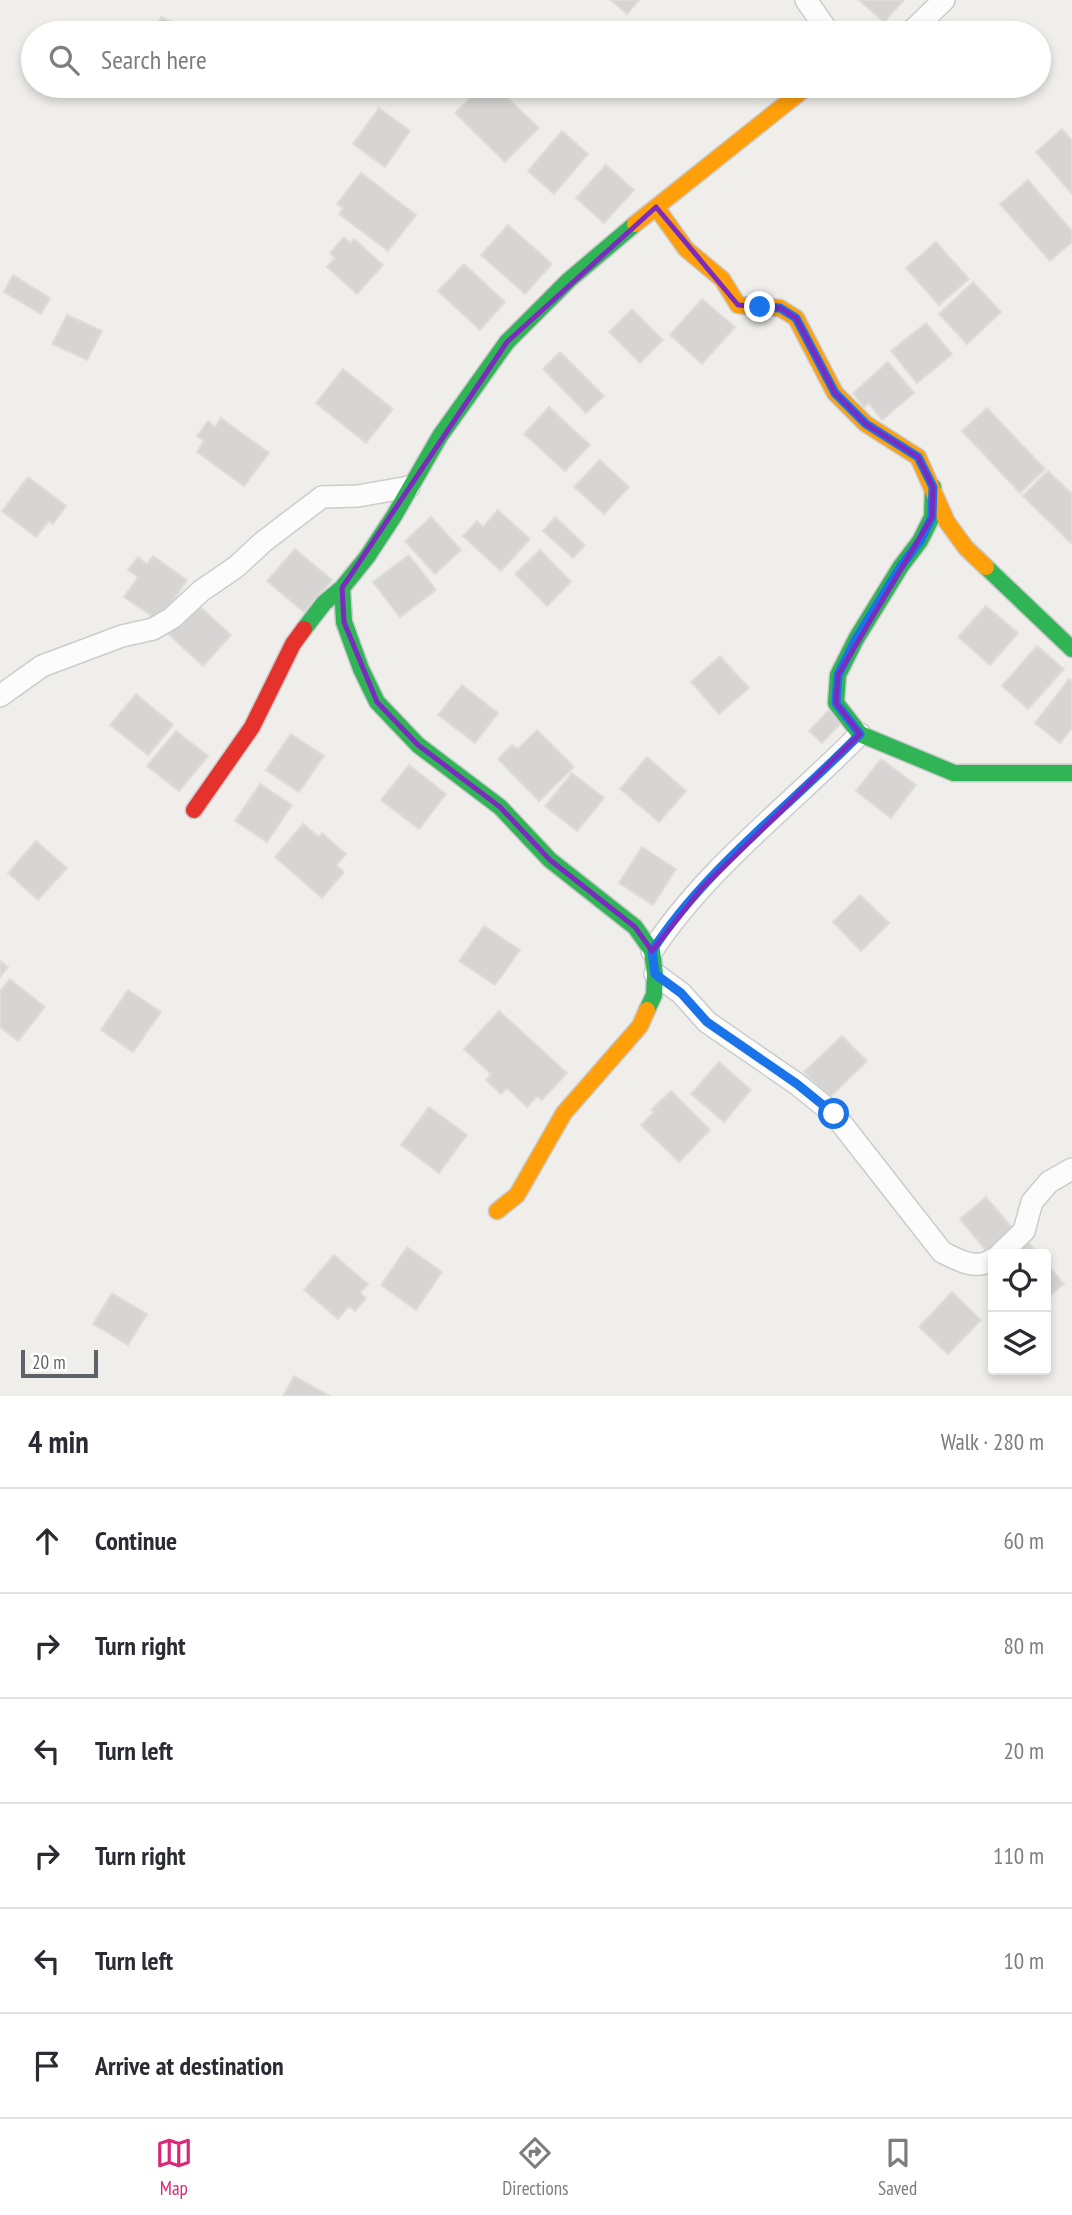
<!DOCTYPE html>
<html lang="en">
<head>
<meta charset="utf-8">
<style>
  body { margin:0; font-family:"PT Sans Narrow",sans-serif; background:#f7f7f7; color:#2b2b33 }
  .controls { position:absolute; right:21px; bottom:21px; display:grid; overflow:hidden; border-radius:7px; box-shadow:0 4px 10px #0003 }
  .controls button { width:63px; height:63px; display:grid; place-items:center; padding:0; border:0; border-bottom:2px solid #e1e1e2; background:#fff; color:#2b2b33; font:35px sans-serif }
  .scale { position:absolute; left:21px; bottom:18px; width:77px; box-sizing:border-box; padding-left:7px; border:4px solid #5f6368; border-top:0; font-size:19px; line-height:24px; white-space:nowrap; color:#5f6368; -webkit-text-stroke:5px #fff; paint-order:stroke }
  .stop { position:absolute; width:21px; height:21px; margin:-16px; border:5px solid #1a73e8; border-radius:50%; background:#fff }
  .stop.end { background:#1a73e8; border-color:#fff; box-shadow:0 2px 7px #0008 }
  .list { margin:0; padding:0; list-style:none }
  h2 { display:flex; justify-content:space-between; align-items:center; height:91px; margin:0; padding:0 28px; font-size:30px }
  h2 small { font-size:23px; font-weight:400; color:#7c7c81 }
  .list li { display:grid; grid-template-columns:46px 1fr auto; gap:21px; align-items:center; box-sizing:border-box; height:105px; padding:0 28px; border-top:2px solid #e1e1e2 }
  .list b { display:block; font-size:26px; white-space:nowrap }
  .list em { font-size:23px; font-style:normal; color:#7c7c81 }
  .icon { flex:none; width:38px; height:38px; fill:none; stroke:currentColor; stroke-width:2; stroke-linecap:round; stroke-linejoin:round }
  .map { position:relative; flex:none; width:1072px; height:1396px; overflow:hidden }
  .search { position:absolute; background:#fff; box-shadow:0 4px 10px #0003; left:21px; right:21px; top:21px; height:77px; display:flex; align-items:center; gap:18px; box-sizing:border-box; padding:0 24px; border-radius:38px; color:#7c7c81; font-size:26px }
  .sheet { height:721px; background:#fff }
  nav { display:flex; justify-content:space-around; align-items:center; box-sizing:border-box; height:98px; border-top:2px solid #e1e1e2; background:#fff; font-size:19px; color:#7c7c81 }
  nav a { display:grid; justify-items:center; gap:4px }
  nav .on { color:#db2777 }
  .map>svg:first-child { display:block }
  .building { fill:#d6d5d3; stroke:#deddd9; stroke-width:2 }
  .lines { fill:none; stroke-linecap:round; stroke-linejoin:round }
  .street-casing { stroke:#cbcccc; stroke-width:24 }
  .fast-casing { stroke:#cacacb; stroke-width:19 }
  .slow-casing { stroke:#cacacb; stroke-width:19 }
  .jam-casing { stroke:#cacacb; stroke-width:19 }
  .street { stroke:#fdfcfc; stroke-width:21 }
  .fast { stroke:#30b455; stroke-width:16 }
  .slow { stroke:#ff9f0a; stroke-width:16 }
  .jam { stroke:#e5322d; stroke-width:16 }
  .route { stroke:#1a73e8; stroke-width:9 }
  .marked { fill:none; stroke:#7b2cbf; stroke-width:5; stroke-linejoin:round }
</style>
</head>
<body>
<div class="map">
<svg width="1072" height="1396" viewBox="0 0 1072 1396">
  <rect width="100%" height="100%" fill="#efeeea"/>
  <path class="building" d="M611 0H639L627 14Z
    M859 0H904L884 22Z
    M161 17 194 31V33H154Z
    M482 86H495L539 128 505 162 455 113Z
    M379 108 410 131 385 167 353 144Z
    M1062 129 1072 141V194L1036 152Z
    M562 131 588 154 554 194 528 171Z
    M606 165 634 190 604 223 576 198Z
    M361 173 416 215 388 251 339 214 343 208 337 204Z
    M1028 180 1072 231V242L1050 261 1000 204Z
    M508 225 552 264 525 294 481 255Z
    M344 237 350 243 354 239 383 265 357 294 327 267 335 258 330 253Z
    M936 242 969 279 939 305 906 268Z
    M464 264 505 302 480 330 438 291Z
    M13 275 50 298 41 314 4 292Z
    M973 282 1001 312 967 344 939 314Z
    M702 299 735 327 702 364 670 335Z
    M632 309 663 340 640 363 609 332Z
    M67 315 102 331 87 360 52 344Z
    M926 323 952 354 917 383 891 351Z
    M560 352 604 396 586 413 543 369Z
    M888 362 914 393 882 420 869 403 864 407 853 393Z
    M343 369 393 409 366 443 316 403Z
    M549 407 590 445 565 471 524 434Z
    M987 408 1045 469 1020 493 962 431Z
    M221 418 269 453 244 486 197 452 204 441 197 436 208 421 215 427Z
    M600 460 629 487 604 514 574 487Z
    M1048 471 1072 494V544L1023 496Z
    M28 477 66 506 53 524 49 521 36 537 2 511Z
    M498 510 530 539 501 571 463 536 477 521 483 527Z
    M431 517 461 550 435 574 405 541Z
    M555 517 585 545 573 558 543 531Z
    M295 549 332 580 304 612 267 581Z
    M540 550 571 582 547 606 515 574Z
    M409 555 436 590 400 617 373 582Z
    M153 556 187 580 159 621 124 597 138 577 128 570 138 557 147 564Z
    M197 604 231 635 203 666 166 632Z
    M986 606 1018 633 990 665 958 637Z
    M1037 646 1064 669 1028 709 1002 686Z
    M720 656 749 688 719 714 691 682Z
    M1069 679 1072 681V728L1060 743 1035 723Z
    M462 685 498 713 475 743 438 715Z
    M136 694 173 725 148 755 110 725Z
    M829 710 842 722 822 743 809 731Z
    M537 730 574 767 539 801 498 759 512 745 518 749Z
    M176 731 208 756 179 791 147 766Z
    M291 734 324 756 299 792 266 770Z
    M647 757 686 791 659 822 620 789Z
    M881 759 916 785 891 818 856 791Z
    M409 765 446 794 419 829 381 800Z
    M572 773 604 798 577 831 545 806Z
    M260 784 292 805 267 842 235 821Z
    M303 824 319 837 322 833 346 854 336 865 344 872 322 898 275 857Z
    M36 841 67 868 38 900 8 873Z
    M642 847 676 869 653 905 619 883Z
    M860 895 889 923 861 951 833 922Z
    M484 926 520 950 495 985 459 961Z
    M0 961 8 967 0 977Z
    M10 979 45 1007 18 1041 0 1027V991Z
    M128 990 161 1012 133 1052 101 1030Z
    M499 1011 567 1073 542 1100 537 1096 527 1107 507 1088 501 1094 486 1080 491 1074 464 1049Z
    M842 1036 867 1061 829 1098 804 1072Z
    M719 1062 751 1090 724 1122 691 1094Z
    M671 1091 710 1130 679 1162 641 1125 654 1112 651 1110Z
    M429 1107 467 1135 439 1173 401 1145Z
    M986 1197 1015 1231 988 1253 960 1219Z
    M1026 1240 1039 1254H1009Z
    M407 1247 442 1272 416 1310 381 1285Z
    M334 1255 368 1284 360 1293 366 1298 355 1311 349 1306 338 1319 304 1290Z
    M1046 1263 1064 1284 1046 1299Z
    M952 1292 981 1320 948 1354 919 1327Z
    M112 1293 147 1314 128 1345 93 1324Z
    M294 1376 330 1396H283Z"/>
  <g class="lines">
    <defs>
      <path id="street" d="M806 0 829 33
        M906 33 913 30 944 0
        M0 696 42 666 122 636 153 629 172 618 201 591 236 567 263 542 322 497 358 496 409 487
        M652 951C705 869 792 804 860 734
        M655 974 681 993 707 1022 797 1084 834 1114 942 1252C958 1260 976 1271 993 1259
        M1000 1254 1024 1231 1032 1202 1049 1182 1072 1169"/>
      <path id="fast" d="M933 487 932 517 920 541 901 566 856 639 838 675 836 703 860 734 954 773H1072
        M986 567 1072 649
        M342 588 344 622 361 669 377 702 418 745 500 807 550 860 635 927 652 951 655 974 654 995 647 1010
        M304 629 324 603 342 588 367 557 394 516 440 436 507 342 569 280 635 224"/>
      <path id="slow" d="M656 207 686 249 722 279 738 305 780 308 796 318 835 393 866 424 918 457 947 522 966 548 986 567
        M635 224 808 86
        M497 1211 517 1195 564 1113 640 1026 647 1010"/>
      <path id="jam" d="M194 810 252 727 293 644 304 629"/>
    </defs>
    <use href="#street" class="street-casing"/>
    <use href="#fast" class="fast-casing"/>
    <use href="#slow" class="slow-casing"/>
    <use href="#jam" class="jam-casing"/>
    <use href="#street" class="street"/>
    <use href="#fast" class="fast"/>
    <use href="#slow" class="slow"/>
    <use href="#jam" class="jam"/>
  </g>
  <g class="lines">
    <path class="route" d="M760 307 780 308 796 318 835 393 866 424 918 457 933 487 932 517 920 541 901 566 856 639 838 675 836 703 860 734C792 804 705 869 652 951L655 974 681 993 707 1022 797 1084 834 1114"/>
  </g>
  <path class="marked" d="M656 207 738 305 780 308 796 318 835 393 866 424 918 457 933 487 932 517 838 675 836 703 860 734 702 888 652 951 635 927 550 860 500 807 418 745 377 702 344 622 342 588 507 342Z"/>
</svg>
<div class="controls">
<button><svg class="icon" aria-label="locate" viewBox="0 0 24 24"><circle cx="12" cy="12" r="6"/><path d="M12 2v4M12 18v4M2 12h4M18 12h4"/></svg></button>
<button><svg class="icon" aria-label="layers" viewBox="0 0 24 24"><path d="M12 4l9 5-9 5-9-5zM3 14l9 5 9-5"/></svg></button>
</div>
<div class="scale">20 m</div>
<div class="stop" style="left:834px;top:1114px"></div>
<div class="stop end" style="left:760px;top:307px"></div>
<div class="search"><svg class="icon" aria-label="search" viewBox="0 0 24 24"><circle cx="10" cy="10" r="6"/><path d="M15 15l6 6"/></svg>Search here</div>
</div>
<section class="sheet">
<h2>4 min<small>Walk · 280 m</small></h2>
<ul class="list">
<li><svg class="icon" aria-label="ahead" viewBox="0 0 24 24"><path d="M12 20V5M6 11l6-6 6 6"/></svg><div><b>Continue</b></div><em>60 m</em></li>
<li><svg class="icon" aria-label="right" viewBox="0 0 24 24"><path d="M7 20v-9h11M14 6l5 5-5 5"/></svg><div><b>Turn right</b></div><em>80 m</em></li>
<li><svg class="icon" aria-label="left" viewBox="0 0 24 24"><path d="M17 20v-9H6M10 6l-5 5 5 5"/></svg><div><b>Turn left</b></div><em>20 m</em></li>
<li><svg class="icon" aria-label="right" viewBox="0 0 24 24"><path d="M7 20v-9h11M14 6l5 5-5 5"/></svg><div><b>Turn right</b></div><em>110 m</em></li>
<li><svg class="icon" aria-label="left" viewBox="0 0 24 24"><path d="M17 20v-9H6M10 6l-5 5 5 5"/></svg><div><b>Turn left</b></div><em>10 m</em></li>
<li><svg class="icon" aria-label="arrive" viewBox="0 0 24 24"><path d="M6 21V4h12l-3 4 3 4H6"/></svg><div><b>Arrive at destination</b></div></li>
</ul>
</section>
<nav>
<a class="on"><svg class="icon" aria-label="map" viewBox="0 0 24 24"><path d="M3 6l6-2 6 2 6-2v14l-6 2-6-2-6 2zM9 4v14M15 6v14"/></svg>Map</a>
<a><svg class="icon" aria-label="directions" viewBox="0 0 24 24"><path d="M12 3l9 9-9 9-9-9zM9 14v-3h6M13 9l2 2-2 2"/></svg>Directions</a>
<a><svg class="icon" aria-label="saved" viewBox="0 0 24 24"><path d="M7 4h10v16l-5-4-5 4z"/></svg>Saved</a>
</nav>
</body>
</html>
